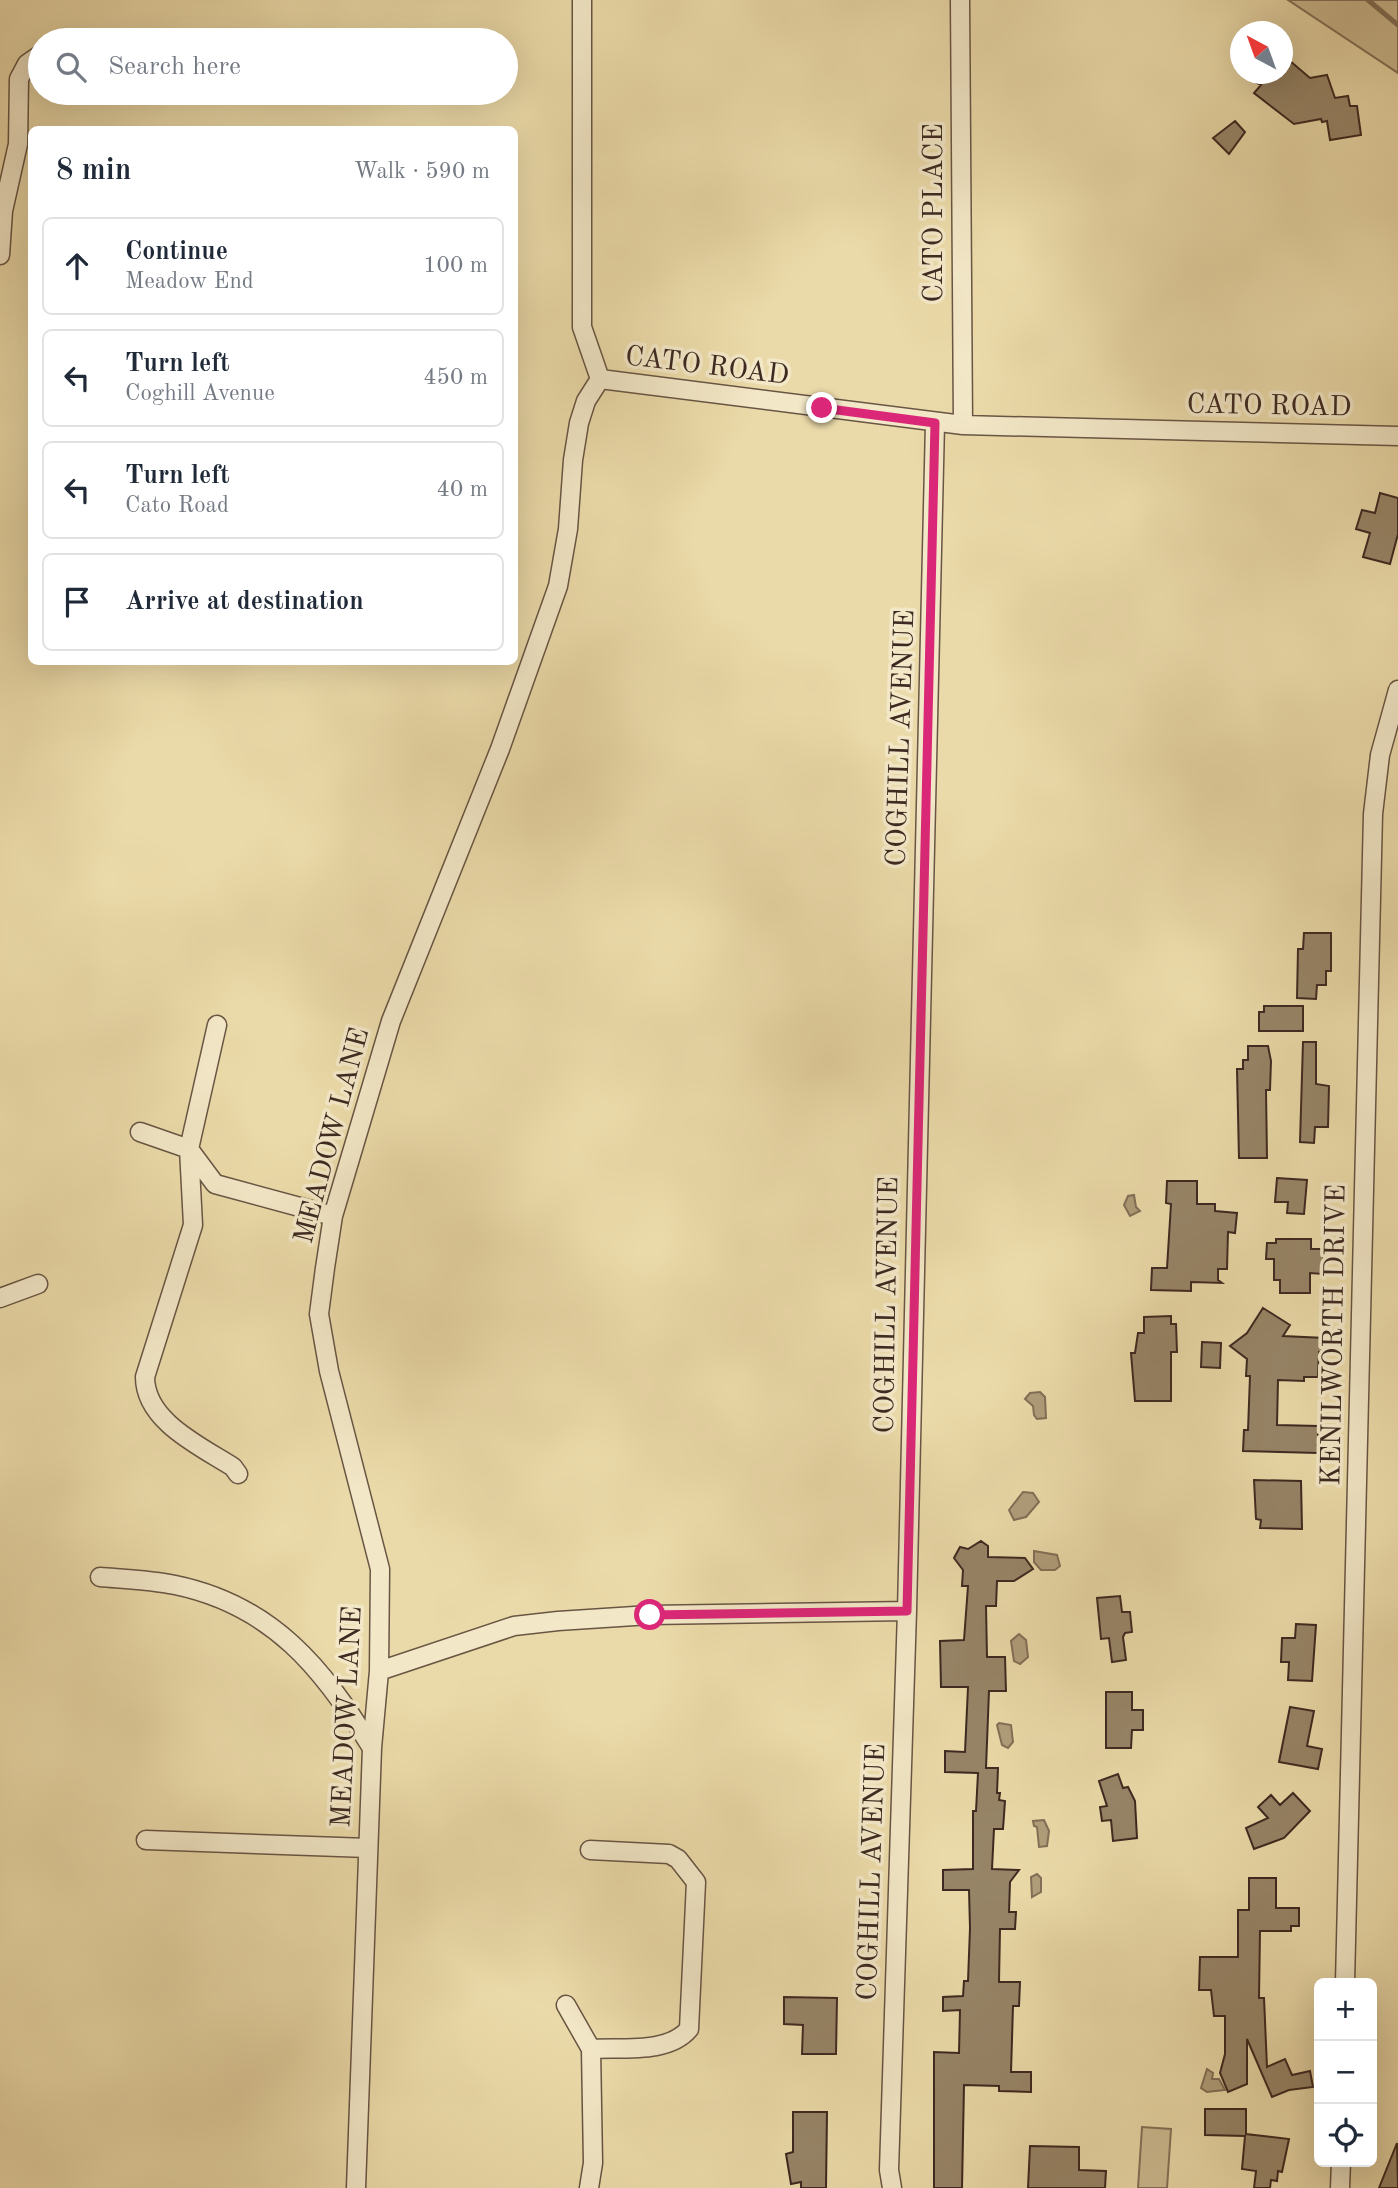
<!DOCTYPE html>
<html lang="en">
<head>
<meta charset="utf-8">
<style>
  body { margin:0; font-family:"Old Standard TT",serif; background:#f2f2f3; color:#1f2937 }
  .controls { position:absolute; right:21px; bottom:21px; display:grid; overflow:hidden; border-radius:10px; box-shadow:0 7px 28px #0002 }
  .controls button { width:63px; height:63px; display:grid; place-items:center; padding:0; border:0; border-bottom:2px solid #e0e1e3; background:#fff; color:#1f2937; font:35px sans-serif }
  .compass { position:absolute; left:1230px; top:21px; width:63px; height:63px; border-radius:50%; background:#fff; box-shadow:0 7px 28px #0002; rotate:319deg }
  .stop { position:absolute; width:21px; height:21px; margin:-16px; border:5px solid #db2777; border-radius:50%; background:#fff }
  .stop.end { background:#db2777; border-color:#fff; box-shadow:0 2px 7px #0008 }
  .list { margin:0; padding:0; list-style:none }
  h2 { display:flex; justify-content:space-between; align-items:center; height:91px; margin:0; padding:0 28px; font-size:30px }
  h2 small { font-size:23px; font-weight:400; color:#747a83 }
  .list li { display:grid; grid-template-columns:46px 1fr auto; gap:21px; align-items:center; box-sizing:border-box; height:98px; margin:0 14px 14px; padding:0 14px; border:2px solid #e0e1e3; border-radius:10px }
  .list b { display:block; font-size:26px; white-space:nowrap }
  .list p { margin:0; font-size:23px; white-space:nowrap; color:#747a83 }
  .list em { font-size:23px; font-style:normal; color:#747a83 }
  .icon { flex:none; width:38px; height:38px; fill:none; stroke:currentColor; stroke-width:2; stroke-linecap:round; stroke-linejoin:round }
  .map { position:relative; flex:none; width:1398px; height:2188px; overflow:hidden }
  .search { position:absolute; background:#fff; box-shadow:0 7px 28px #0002; left:28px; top:28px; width:490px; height:77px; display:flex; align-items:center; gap:18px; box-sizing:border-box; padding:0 24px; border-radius:38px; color:#747a83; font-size:26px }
  .panel { position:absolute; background:#fff; box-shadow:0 7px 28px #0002; left:28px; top:126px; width:490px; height:539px; border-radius:10px }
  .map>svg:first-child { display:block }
  .green { fill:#cdbc92; stroke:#85725a; stroke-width:2 }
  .water { fill:#b09e7b; stroke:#826f57; stroke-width:2 }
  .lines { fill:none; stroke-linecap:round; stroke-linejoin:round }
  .stream { stroke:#826f57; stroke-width:5 }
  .building { fill:#978568; stroke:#3d2921; stroke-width:2 }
  .minor-casing { stroke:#685543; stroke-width:21 }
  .minor { stroke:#f2e7c7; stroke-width:18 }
  .route { stroke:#db2777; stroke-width:9 }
  .labels { text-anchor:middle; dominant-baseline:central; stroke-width:7; stroke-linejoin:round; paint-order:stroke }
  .street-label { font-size:28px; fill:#3d2921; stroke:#f2e7c7 }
</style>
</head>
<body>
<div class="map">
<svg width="1398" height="2188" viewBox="0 0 1398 2188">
  <rect width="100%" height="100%" fill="#ebdaa9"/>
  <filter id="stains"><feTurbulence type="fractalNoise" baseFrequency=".00286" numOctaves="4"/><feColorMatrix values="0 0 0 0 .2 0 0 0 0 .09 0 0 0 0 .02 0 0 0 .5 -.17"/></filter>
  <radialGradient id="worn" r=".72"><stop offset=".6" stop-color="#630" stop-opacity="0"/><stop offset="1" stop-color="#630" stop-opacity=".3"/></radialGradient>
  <path class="green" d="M1288 0H1398V73Z
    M1142 2127 1171 2129 1167 2188H1138Z"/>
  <path class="water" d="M1134 1195 1136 1207 1140 1211 1130 1216 1124 1205 1128 1196Z
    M1040 1392 1045 1397 1046 1418 1037 1419 1034 1415 1033 1406 1025 1399 1030 1393Z
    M1023 1492 1033 1493 1039 1502 1026 1517 1014 1520 1009 1510Z
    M1034 1551 1057 1555 1060 1566 1055 1570H1041L1034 1562Z
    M1019 1634 1026 1640 1028 1657 1020 1664 1014 1661 1011 1641Z
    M999 1723 1011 1725 1013 1742 1008 1748 1002 1745 997 1725Z
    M1044 1820 1049 1831 1047 1846 1039 1847 1037 1827 1034 1826 1033 1821Z
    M1037 1874 1041 1878V1892L1032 1897 1031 1877Z
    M1207 2069 1213 2073 1212 2079H1219L1225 2090 1207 2092 1201 2088Z"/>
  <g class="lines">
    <path class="stream" d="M1368 0 1398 25"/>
  </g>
  <path class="building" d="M1283 55 1310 78 1327 75 1335 98 1348 96 1350 106H1357L1361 135 1330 140 1327 121 1322 122 1321 119 1294 124 1254 93 1261 85 1255 82 1262 74H1283Z
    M1235 121 1245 132 1229 154 1213 138Z
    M1380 493 1398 498V534L1390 564 1363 557 1370 533 1356 529 1362 510 1375 513Z
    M1304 933H1331V971H1326V985H1317L1316 999 1297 998 1298 949H1303Z
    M1264 1006H1303V1031H1259V1012H1264Z
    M1303 1042H1316V1084L1329 1086 1328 1127H1315L1314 1143 1300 1142Z
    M1248 1046H1268L1271 1061 1270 1090H1266L1267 1158H1239L1237 1069H1243V1060H1248Z
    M1277 1178 1307 1180 1304 1214 1287 1213 1288 1202H1275Z
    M1167 1181H1197V1204H1215V1211L1237 1213 1235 1233 1228 1232 1227 1269H1218V1280L1222 1283 1191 1282V1291L1151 1290 1152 1268H1167L1171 1204 1166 1203Z
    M1276 1239H1311V1249H1323V1274L1310 1273V1293H1280V1280H1274V1259H1266L1267 1243H1276Z
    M1263 1308 1290 1325 1283 1336 1325 1338 1324 1352H1319L1318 1377H1304V1381L1278 1380 1277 1425 1318 1426V1453L1243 1451 1244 1430H1248L1250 1376H1246L1247 1359 1230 1346 1247 1333Z
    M1171 1316V1324H1176L1177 1352H1171V1401H1135L1131 1353H1135L1138 1333H1144V1317Z
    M1202 1342 1221 1343 1220 1368 1201 1367Z
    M1254 1480 1301 1481 1302 1529 1260 1528 1261 1520 1256 1519Z
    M981 1541 988 1546V1557L1025 1558 1033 1569 1014 1581H997L996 1606H986L987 1657H1005L1006 1691H989L986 1768H998L997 1793H1000L999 1800 1005 1801 1003 1829H994L992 1869 1019 1870 1010 1882 1009 1912H1016L1015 1929H1000L999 1982H1020L1019 2006H1013L1011 2072H1031V2092L999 2091V2086L964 2085 962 2188H934V2052L959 2053 960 2010 943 2011V1997L963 1996 964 1981H968L970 1928 969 1890H943V1870L973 1869V1811H976L978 1773 945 1772V1751L965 1752 968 1687H941L940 1641 964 1640 968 1586H962L963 1570 954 1558 960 1547 968 1549Z
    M1120 1596 1122 1612H1130L1132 1632 1125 1633 1123 1637 1126 1660 1112 1662 1109 1638 1101 1639 1097 1598Z
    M1296 1624 1316 1625 1312 1681 1288 1680 1289 1662H1281L1282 1638H1295Z
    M1106 1692H1132V1710H1143V1730H1132L1131 1748H1106Z
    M1290 1707 1314 1711 1307 1746 1322 1749 1318 1769 1279 1762Z
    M1118 1774 1123 1788 1128 1787 1135 1801 1137 1838 1113 1841 1111 1820 1102 1821 1100 1807 1107 1806 1099 1781Z
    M1293 1793 1310 1811 1284 1838 1254 1849 1246 1828 1268 1818 1258 1807 1271 1795 1280 1805Z
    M1249 1878H1276V1908H1299V1926H1291V1931H1260L1259 1998H1264L1267 2067 1285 2059 1292 2075 1310 2071 1313 2087 1289 2090 1272 2097 1247 2039V2084L1228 2092 1220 2073 1225 2054V2016H1214L1211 1990H1199L1200 1957H1238V1910H1249Z
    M784 1997 837 1998 836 2054H802L803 2025 784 2024Z
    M1205 2109H1246V2134L1289 2139 1282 2172 1278 2171 1277 2181 1271 2180 1270 2188H1254L1256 2171 1242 2169 1245 2136 1205 2135Z
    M793 2112H827L826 2188H801V2182L791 2184 786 2154 793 2152Z
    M1397 2143 1398 2188H1379Z
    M1030 2146 1079 2147V2170L1106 2171 1105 2188H1028Z"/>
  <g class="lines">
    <defs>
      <path id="minor" d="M582 0V327L600 379 963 425 1398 436
        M960 0 963 425
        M0 255 3 211 18 144 19 79 27 64 40 55
        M217 1025 189 1149 193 1225 145 1377C145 1421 200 1446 233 1467L238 1474
        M140 1132 189 1149 215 1184 333 1216
        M0 1298 38 1284
        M100 1577C124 1579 151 1580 175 1585 272 1605 323 1668 372 1748
        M379 1671 514 1626 558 1621 650 1615 907 1611
        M146 1840 368 1848
        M590 1850 669 1854 678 1859 696 1882 689 2029C668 2054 623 2047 591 2049
        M1345 1983 1373 814 1380 755 1398 690
        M566 2005 591 2049 593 2163 589 2188
        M356 2188 372 1748 379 1671 380 1569 329 1371 319 1314 325 1268 333 1216 391 1021 500 749 558 586 568 529 573 460 579 423 586 401 600 379
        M892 2188 889 2170 907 1611 935 423
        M1340 2188 1341 2162"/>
    </defs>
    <use href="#minor" class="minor-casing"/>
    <use href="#minor" class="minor"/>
  </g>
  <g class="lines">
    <path class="route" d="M650 1615 907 1611 935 423 822 408"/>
  </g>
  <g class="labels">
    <g class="street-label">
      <text transform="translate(935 213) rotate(-90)">CATO PLACE</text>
      <text transform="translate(707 367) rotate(7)">CATO ROAD</text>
      <text transform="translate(1269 407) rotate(1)">CATO ROAD</text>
      <text transform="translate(902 738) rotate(-88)">COGHILL AVENUE</text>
      <text transform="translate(333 1136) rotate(-75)">MEADOW LANE</text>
      <text transform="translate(888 1305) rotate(-89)">COGHILL AVENUE</text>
      <text transform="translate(1335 1335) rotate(-89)">KENILWORTH DRIVE</text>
      <text transform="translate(348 1717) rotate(-87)">MEADOW LANE</text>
      <text transform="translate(873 1872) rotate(-88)">COGHILL AVENUE</text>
    </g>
  </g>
  <rect width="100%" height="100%" filter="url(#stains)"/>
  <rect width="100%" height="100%" fill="url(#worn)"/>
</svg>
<div class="controls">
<button>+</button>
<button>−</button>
<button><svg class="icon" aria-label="locate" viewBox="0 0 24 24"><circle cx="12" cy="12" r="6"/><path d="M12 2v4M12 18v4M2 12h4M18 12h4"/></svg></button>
</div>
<svg class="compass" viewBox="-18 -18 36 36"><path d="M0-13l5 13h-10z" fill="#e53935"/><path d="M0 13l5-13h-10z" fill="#747a83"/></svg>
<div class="stop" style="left:650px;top:1615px"></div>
<div class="stop end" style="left:822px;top:408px"></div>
<div class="search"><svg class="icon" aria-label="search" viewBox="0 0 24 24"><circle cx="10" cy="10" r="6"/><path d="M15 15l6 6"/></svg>Search here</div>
<section class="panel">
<h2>8 min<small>Walk · 590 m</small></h2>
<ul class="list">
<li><svg class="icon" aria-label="ahead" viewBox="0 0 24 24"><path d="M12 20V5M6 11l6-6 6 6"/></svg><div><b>Continue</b><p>Meadow End</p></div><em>100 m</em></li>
<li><svg class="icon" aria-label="left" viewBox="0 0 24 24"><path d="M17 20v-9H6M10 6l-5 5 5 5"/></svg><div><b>Turn left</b><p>Coghill Avenue</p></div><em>450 m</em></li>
<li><svg class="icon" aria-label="left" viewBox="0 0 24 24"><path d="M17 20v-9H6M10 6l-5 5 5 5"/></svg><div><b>Turn left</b><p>Cato Road</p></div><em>40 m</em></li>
<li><svg class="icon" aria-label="arrive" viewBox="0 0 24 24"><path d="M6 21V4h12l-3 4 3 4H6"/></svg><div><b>Arrive at destination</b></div></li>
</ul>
</section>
</div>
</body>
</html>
